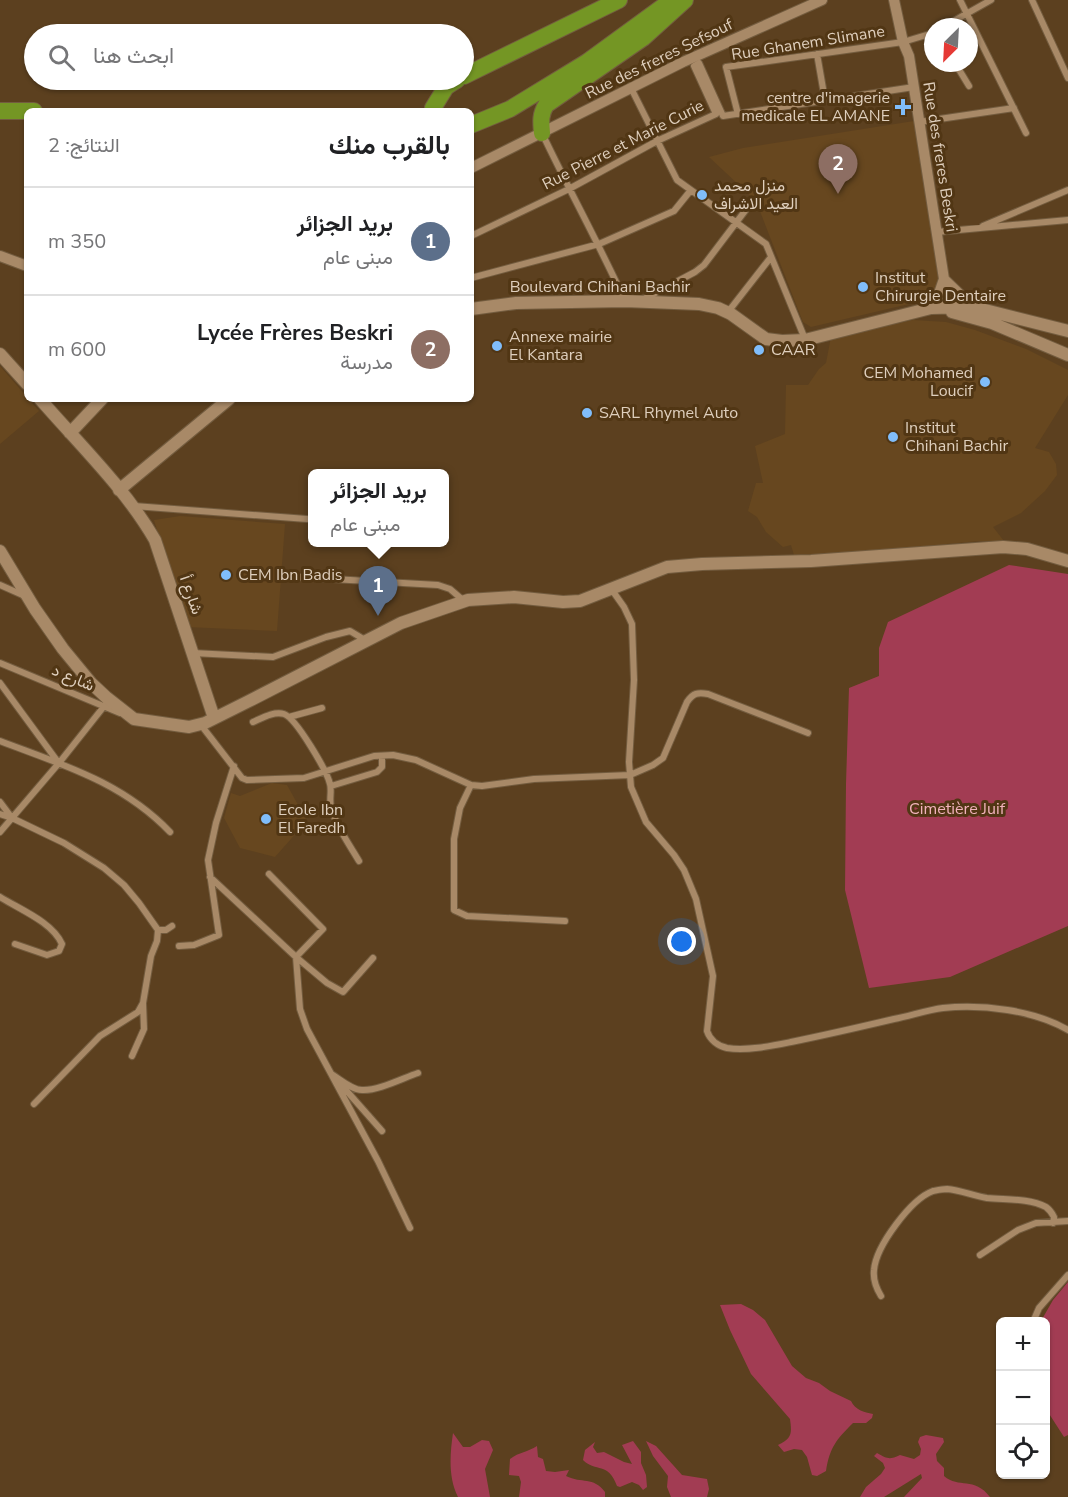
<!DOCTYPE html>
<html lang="ar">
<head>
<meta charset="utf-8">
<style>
  body { margin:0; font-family:"Nunito Sans",Vazirmatn,sans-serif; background:#f2f2f2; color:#202124; direction:rtl }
  .controls { position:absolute; right:18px; bottom:18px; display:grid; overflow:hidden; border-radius:9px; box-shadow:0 2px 4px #0004 }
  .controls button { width:54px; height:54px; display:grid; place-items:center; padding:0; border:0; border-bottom:2px solid #e0e0e0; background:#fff; color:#202124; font:30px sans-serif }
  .compass { position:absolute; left:924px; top:18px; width:54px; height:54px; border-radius:50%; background:#fff; box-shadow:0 2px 4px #0004; rotate:204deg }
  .you { position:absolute; left:682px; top:942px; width:21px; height:21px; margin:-15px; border:4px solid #fff; border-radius:50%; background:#1a73e8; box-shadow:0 0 0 9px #1a73e833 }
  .badge { display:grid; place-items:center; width:39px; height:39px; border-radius:50%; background:#111827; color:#fff; font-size:20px; font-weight:700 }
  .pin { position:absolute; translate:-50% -50px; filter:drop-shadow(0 2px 3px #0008) }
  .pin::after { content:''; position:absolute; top:32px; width:21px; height:18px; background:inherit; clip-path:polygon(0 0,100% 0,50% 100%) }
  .popup { position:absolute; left:308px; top:469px; width:141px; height:78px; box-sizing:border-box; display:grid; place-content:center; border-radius:9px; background:#fff; filter:drop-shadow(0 2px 4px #0005); font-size:20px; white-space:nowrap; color:#757577 }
  .popup b { font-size:22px; color:#202124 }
  .popup::after { content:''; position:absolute; left:50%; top:100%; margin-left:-12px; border:12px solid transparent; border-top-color:#fff }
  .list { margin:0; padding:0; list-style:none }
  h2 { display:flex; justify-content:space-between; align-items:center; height:78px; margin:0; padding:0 24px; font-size:26px }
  h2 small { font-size:20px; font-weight:400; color:#757577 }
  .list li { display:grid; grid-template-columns:39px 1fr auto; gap:18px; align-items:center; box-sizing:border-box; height:108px; padding:0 24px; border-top:2px solid #e0e0e0 }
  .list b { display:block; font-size:22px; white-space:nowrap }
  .list p { margin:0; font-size:20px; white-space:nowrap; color:#757577 }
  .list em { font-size:20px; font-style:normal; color:#757577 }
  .icon { flex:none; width:33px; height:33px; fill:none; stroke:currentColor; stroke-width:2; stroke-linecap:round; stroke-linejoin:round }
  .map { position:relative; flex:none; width:1068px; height:1497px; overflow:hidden; direction:ltr }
  .search { position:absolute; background:#fff; box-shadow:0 2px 4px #0004; left:24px; top:24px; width:450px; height:66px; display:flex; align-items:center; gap:15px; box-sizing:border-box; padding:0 21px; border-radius:33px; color:#757577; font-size:22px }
  .panel { position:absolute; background:#fff; box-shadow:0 2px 4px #0004; left:24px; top:108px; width:450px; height:294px; border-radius:9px; direction:rtl }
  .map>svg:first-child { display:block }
  .built { fill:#67471f }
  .green { fill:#a23c53 }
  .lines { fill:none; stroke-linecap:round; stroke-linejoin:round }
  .minor-casing { stroke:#735c3f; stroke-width:8 }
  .tertiary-casing { stroke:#735c3f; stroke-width:12 }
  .secondary-casing { stroke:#735c3f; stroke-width:14 }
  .trunk-casing { stroke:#735c3f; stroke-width:18 }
  .minor { stroke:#a88967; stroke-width:6 }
  .tertiary { stroke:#a88967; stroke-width:10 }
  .secondary { stroke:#a88967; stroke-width:12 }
  .trunk { stroke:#749624; stroke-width:16 }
  .poi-dot { fill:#80bdfa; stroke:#513614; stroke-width:2 }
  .labels { text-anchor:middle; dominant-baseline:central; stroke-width:6; stroke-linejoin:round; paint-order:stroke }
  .street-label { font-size:16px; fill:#dfcfbd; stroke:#513614 }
  .poi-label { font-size:16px; fill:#dfcfbd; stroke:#513614; text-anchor:start }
  .park-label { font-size:16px; fill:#f1b2bb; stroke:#513614 }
</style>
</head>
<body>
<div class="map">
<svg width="1068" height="1497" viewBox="0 0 1068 1497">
  <rect width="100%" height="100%" fill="#5c401f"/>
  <path class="built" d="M914 121 935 245 939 281 936 292 926 300 811 327 803 322 756 201 709 157 743 148Z
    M913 320 946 322 975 330 1026 349 1068 370V395L1035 448 1049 452 1056 464 1057 475 1045 491 1021 513 993 527 1004 541H979L826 555H794L791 545 783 547 766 532 757 517 748 511 756 483H763L755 446 785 434 786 385H808L819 369 826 363 831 337Z
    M0 366 39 411 0 444Z
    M180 516 285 524 277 631 187 627 154 520Z
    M272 783 287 785 307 821 275 857 240 848 224 818 231 793 240 796Z"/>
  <path class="green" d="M1009 565 1068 574V926L950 977 869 988 845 890 846 784 849 688 879 676V648L888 622Z
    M1068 1282V1435L1064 1437 1046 1409V1322L1041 1321 1053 1300Z
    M741 1304 753 1310 765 1320 792 1366 806 1378 819 1383 830 1391 851 1401C855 1410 864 1412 873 1414L872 1418 866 1423H853C836 1440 830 1447 826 1471L817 1476 812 1475 807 1457 802 1450 794 1449 784 1452 778 1445C792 1438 792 1434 790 1419L751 1374 730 1330 720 1305Z
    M453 1433 463 1447H470L482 1440 489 1441 493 1450 485 1469 490 1497H458C448 1477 450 1454 453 1433Z
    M926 1435 943 1438 944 1442 936 1454 937 1461 944 1468V1476C959 1489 974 1476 990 1497H904L922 1478 921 1474 884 1497H860L866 1487 881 1474 885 1468 883 1463 874 1456 877 1453C888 1459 889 1460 900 1455L914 1459 920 1455 921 1449 918 1442 920 1437Z
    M633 1441 641 1452V1463L646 1475 647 1487 643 1490 639 1485 632 1482 620 1487 617 1486C608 1461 596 1473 583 1460L585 1450 595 1442 593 1447 597 1453 604 1452 624 1462 632 1464 622 1445Z
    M646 1441 656 1446 682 1475 707 1479 709 1489 707 1497H671L667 1487 668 1476 653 1456Z
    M537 1446 538 1457 543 1459 546 1471 555 1472 569 1470 566 1476C582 1484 593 1476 605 1492V1497H519L521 1482 519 1476 509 1475 510 1459C519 1452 528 1452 537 1446Z"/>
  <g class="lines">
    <defs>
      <path id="minor" d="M960 0 1026 133
        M1032 0 1068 78
        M943 27 991 0
        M817 54 825 100
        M955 63 969 86
        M631 88 677 180 766 244 805 339
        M738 114 726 67 903 42 933 33
        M919 122 1014 108
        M542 133C569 190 599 244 625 301
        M983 226 1068 190
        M937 232 1068 220
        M471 236 569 189 657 141 716 114 694 66 699 63 723 116 914 87
        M471 278 599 244 674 211 691 190
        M644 299 695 272 704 265 751 203
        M728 312 771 257
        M134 506 307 519
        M297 577 438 585 450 589 464 601
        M0 585 25 596
        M612 590 624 607 632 624 634 680 629 762 631 787 646 822 674 855 684 870 696 899 713 976 707 1031C710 1040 718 1046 727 1048 747 1051 771 1046 791 1042 825 1035 860 1027 894 1019 910 1016 927 1010 943 1008 982 1004 1034 1010 1068 1030
        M193 653 273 657 326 637 350 631 365 640
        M0 663 120 713
        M0 683 58 762
        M289 717 322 708
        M253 722C262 718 274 711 284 714 296 718 327 771 330 784 332 791 329 799 331 807 336 826 349 844 359 861
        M201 725 242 778 247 780 304 778 374 756 393 755 416 760 471 785 482 786 534 779 630 775 653 765 663 758 687 702C693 693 698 692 708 694L808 733
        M0 741C63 765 122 782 170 832
        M471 785 460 808 454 839V910L467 916 565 921
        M331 786 377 772 382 767V756
        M0 802 12 818
        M0 814 12 818 64 843 104 868 124 885 139 903 158 930 157 941 151 956 143 1003 138 1012 100 1036 34 1104
        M0 832 59 763 109 700
        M269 874 323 929 296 957 300 1009 307 1029 378 1161 410 1228
        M210 877 296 957 327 983 343 992 373 958
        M0 897C21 910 52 922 62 944L59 951 47 955 15 944
        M158 930H166L172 926
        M179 946 194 945 219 935 208 860 216 823 234 766
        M132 1056 144 1029 143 1003
        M333 1075C341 1080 352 1090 362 1090 378 1091 403 1078 418 1073
        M337 1080 382 1131
        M980 1255 1018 1230 1036 1223 1068 1221
        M881 1296C876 1288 873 1279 874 1270 876 1246 911 1199 933 1191 938 1190 942 1189 947 1189 961 1190 973 1196 987 1198 1006 1200 1028 1198 1046 1207 1050 1210 1052 1213 1054 1217L1053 1223
        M1033 1322 1039 1308 1068 1275"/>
      <path id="tertiary" d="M894 0 903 42 909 56 944 279 934 308
        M471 168 683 62 822 0
        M0 256 27 266
        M944 279 973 307"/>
      <path id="secondary" d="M471 309 516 303 625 301 699 304 718 308 731 314 766 339 782 341 805 340 931 308 973 307 1068 331
        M952 312 992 323 1068 355
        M0 354 27 384
        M40 399C79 444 125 488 155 540L214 718
        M70 433 102 399
        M119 490 229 399
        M0 551 35 609 63 649 91 683 106 697 134 719 189 727 205 723 247 702 401 623 468 600 514 597 563 602 580 601 667 567 702 564 811 561 1003 547 1027 549 1068 561"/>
      <path id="trunk" d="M464 76 619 0
        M433 108 446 87 457 80
        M0 111H34
        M471 125 510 109 587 62 672 0
        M542 133C541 122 540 115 546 105L643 38 685 0"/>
    </defs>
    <use href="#minor" class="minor-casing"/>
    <use href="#tertiary" class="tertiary-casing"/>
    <use href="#secondary" class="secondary-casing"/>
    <use href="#trunk" class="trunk-casing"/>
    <use href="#minor" class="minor"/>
    <use href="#tertiary" class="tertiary"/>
    <use href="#secondary" class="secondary"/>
    <use href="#trunk" class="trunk"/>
  </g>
  <g class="poi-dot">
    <path d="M900 98h6v6h6v6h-6v6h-6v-6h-6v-6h6z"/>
    <circle cx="702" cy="195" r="6"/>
    <circle cx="863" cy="287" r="6"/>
    <circle cx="497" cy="346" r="6"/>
    <circle cx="759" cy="350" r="6"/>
    <circle cx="985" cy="382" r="6"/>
    <circle cx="587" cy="413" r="6"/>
    <circle cx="893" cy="437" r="6"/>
    <circle cx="226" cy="575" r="6"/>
    <circle cx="266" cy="819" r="6"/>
  </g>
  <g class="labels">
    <g class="street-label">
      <text transform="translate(808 43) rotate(-9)">Rue Ghanem Slimane</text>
      <text transform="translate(659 59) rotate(-26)">Rue des freres Sefsouf</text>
      <text transform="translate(623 145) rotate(-27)">Rue Pierre et Marie Curie</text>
      <text transform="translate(940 157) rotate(81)">Rue des freres Beskri</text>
      <text x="600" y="287">Boulevard Chihani Bachir</text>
      <text transform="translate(191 595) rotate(71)">شارع أ</text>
      <text transform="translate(73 678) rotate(23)">شارع د</text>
    </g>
    <g class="poi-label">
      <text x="890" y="98" text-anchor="end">centre d'imagerie<tspan x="890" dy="18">medicale EL AMANE</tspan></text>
      <text x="714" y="186">منزل محمد<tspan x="714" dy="18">العيد الاشراف</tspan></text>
      <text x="875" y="278">Institut<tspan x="875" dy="18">Chirurgie Dentaire</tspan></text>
      <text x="509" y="337">Annexe mairie<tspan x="509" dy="18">El Kantara</tspan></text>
      <text x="771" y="350">CAAR</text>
      <text x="973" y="373" text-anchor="end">CEM Mohamed<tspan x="973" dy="18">Loucif</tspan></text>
      <text x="599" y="413">SARL Rhymel Auto</text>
      <text x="905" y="428">Institut<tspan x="905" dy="18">Chihani Bachir</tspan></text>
      <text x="238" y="575">CEM Ibn Badis</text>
      <text x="278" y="810">Ecole Ibn<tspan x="278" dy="18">El Faredh</tspan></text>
    </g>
    <g class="park-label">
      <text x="957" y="809">Cimetière Juif</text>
    </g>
  </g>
</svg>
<div class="controls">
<button>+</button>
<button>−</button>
<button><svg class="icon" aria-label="locate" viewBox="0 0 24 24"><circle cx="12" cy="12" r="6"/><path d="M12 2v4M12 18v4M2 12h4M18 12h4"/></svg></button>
</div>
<svg class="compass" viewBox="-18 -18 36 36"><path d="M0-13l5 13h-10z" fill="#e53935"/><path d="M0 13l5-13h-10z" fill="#757577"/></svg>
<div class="you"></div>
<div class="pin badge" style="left:378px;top:616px;background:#5c6f8a">1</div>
<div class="popup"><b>بريد الجزائر</b>مبنى عام</div>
<div class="pin badge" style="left:838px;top:194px;background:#8d6e63">2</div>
<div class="search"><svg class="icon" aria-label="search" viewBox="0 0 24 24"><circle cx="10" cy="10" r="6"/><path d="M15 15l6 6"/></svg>ابحث هنا</div>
<section class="panel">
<h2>بالقرب منك<small>النتائج: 2</small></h2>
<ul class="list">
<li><span class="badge" style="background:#5c6f8a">1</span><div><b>بريد الجزائر</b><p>مبنى عام</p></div><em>350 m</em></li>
<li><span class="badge" style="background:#8d6e63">2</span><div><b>Lycée Frères Beskri</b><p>مدرسة</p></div><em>600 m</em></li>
</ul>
</section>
</div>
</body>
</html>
